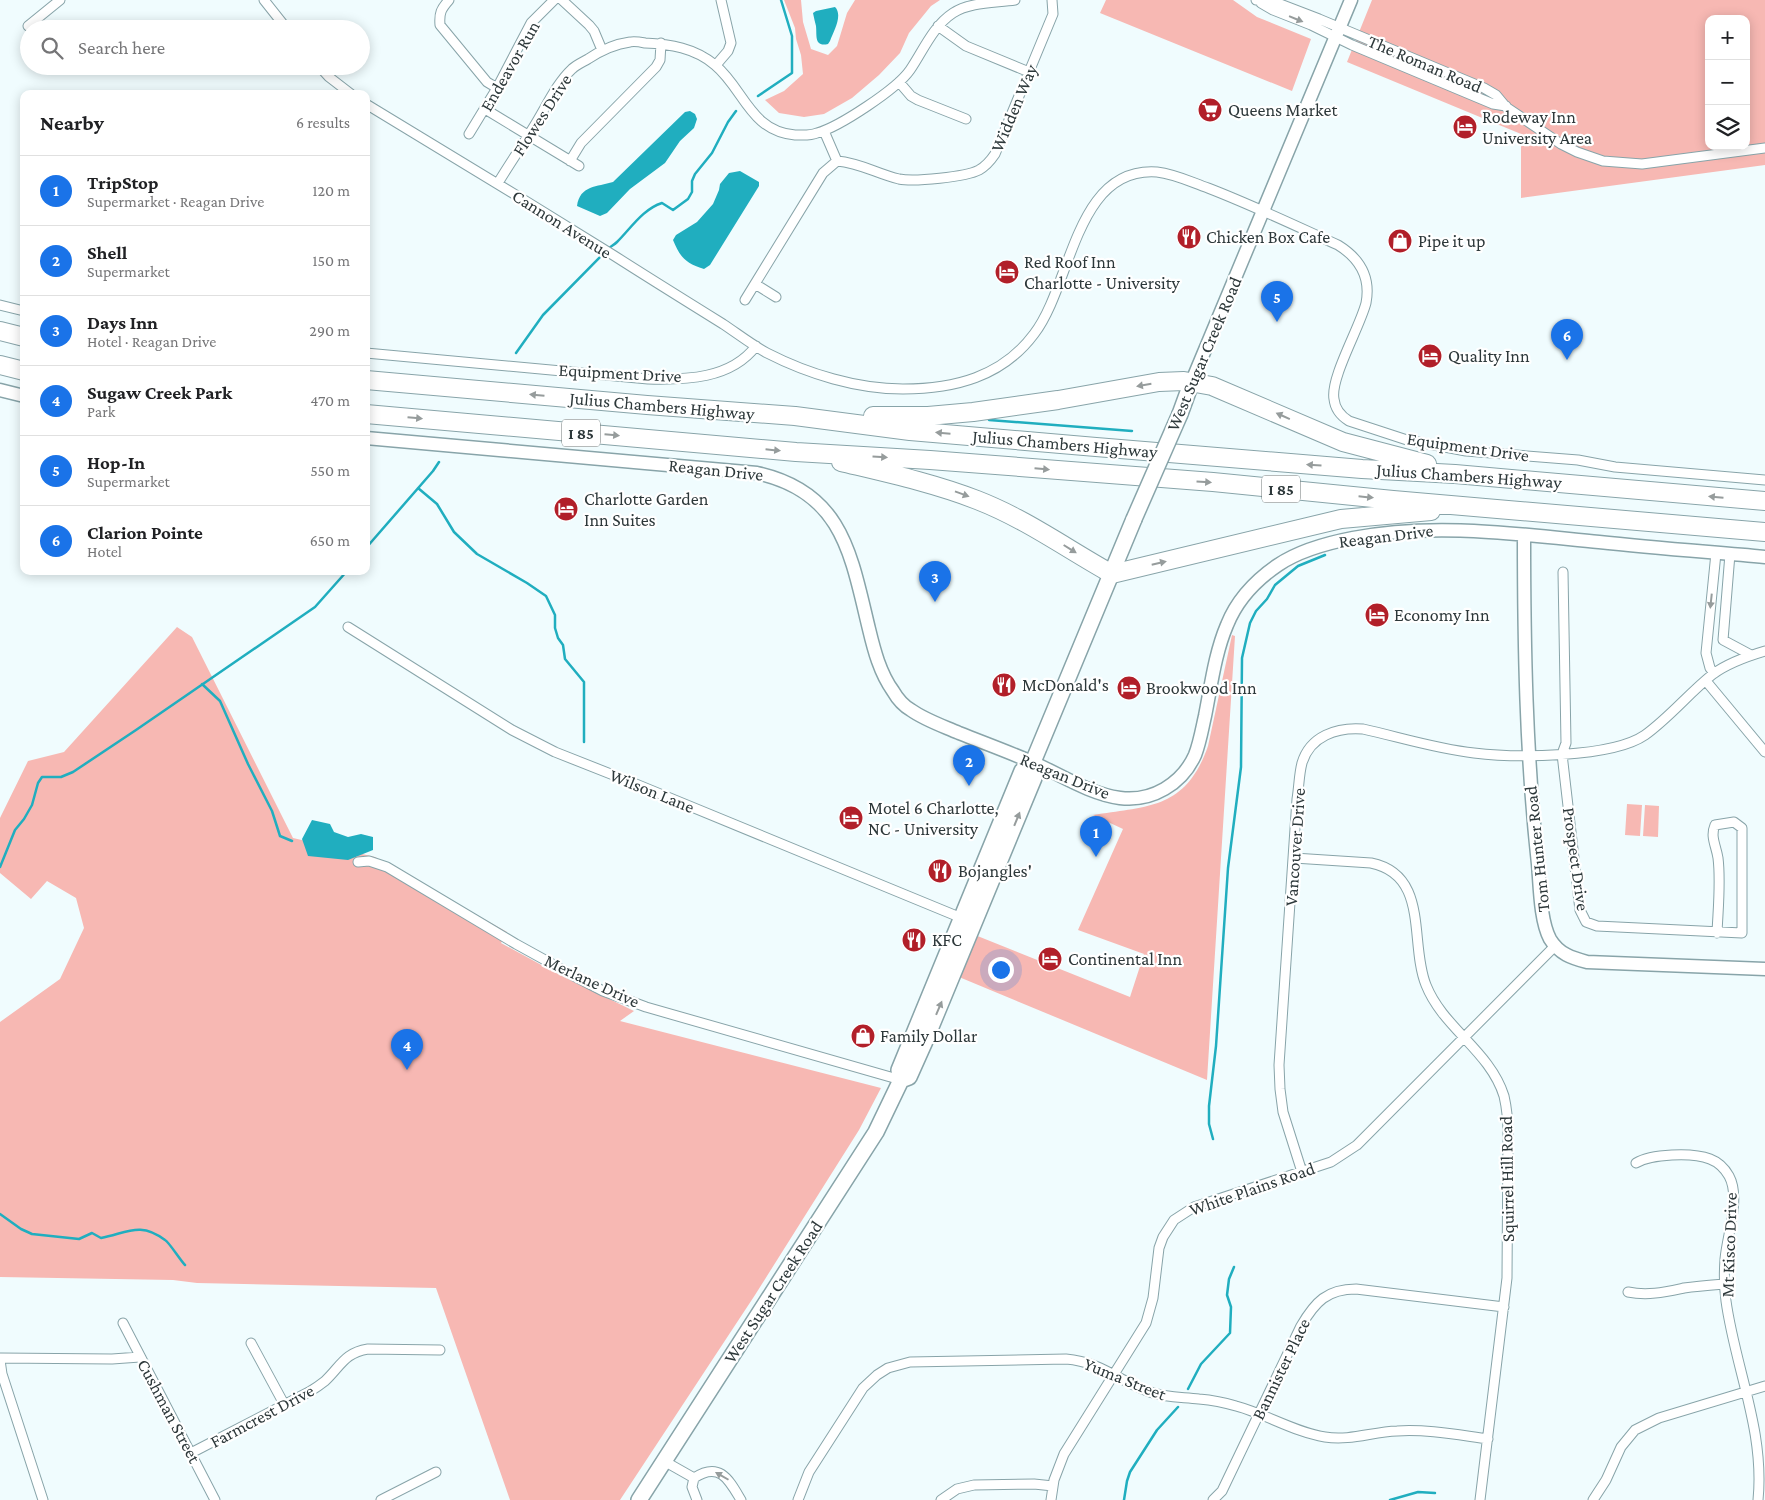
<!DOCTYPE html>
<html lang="en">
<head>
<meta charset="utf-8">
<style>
  body { margin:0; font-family:"Crimson Pro",serif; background:#f6f6f6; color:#202124 }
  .controls { position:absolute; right:15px; top:15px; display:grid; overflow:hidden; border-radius:10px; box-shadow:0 2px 12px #0003 }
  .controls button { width:45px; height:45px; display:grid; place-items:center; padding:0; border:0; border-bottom:1px solid #e0e0e0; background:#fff; color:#202124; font:25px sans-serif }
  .you { position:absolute; left:1000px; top:969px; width:18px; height:18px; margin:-12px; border:4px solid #fff; border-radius:50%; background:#1a73e8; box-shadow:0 0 0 8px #1a73e833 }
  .badge { display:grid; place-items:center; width:32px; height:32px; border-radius:50%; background:#1a73e8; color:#fff; font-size:16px; font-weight:700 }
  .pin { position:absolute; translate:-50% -41px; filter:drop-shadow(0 1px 2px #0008) }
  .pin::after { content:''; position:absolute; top:26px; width:18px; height:15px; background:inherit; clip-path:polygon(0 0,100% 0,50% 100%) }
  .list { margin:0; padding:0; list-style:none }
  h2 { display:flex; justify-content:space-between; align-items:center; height:65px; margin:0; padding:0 20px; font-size:21px }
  h2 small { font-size:16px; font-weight:400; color:#757577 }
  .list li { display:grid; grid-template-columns:32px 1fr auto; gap:15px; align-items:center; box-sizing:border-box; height:70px; padding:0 20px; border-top:1px solid #e0e0e0 }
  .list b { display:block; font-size:19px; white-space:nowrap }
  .list p { margin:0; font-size:16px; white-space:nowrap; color:#757577 }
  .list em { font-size:16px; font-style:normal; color:#757577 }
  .icon { flex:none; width:28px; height:28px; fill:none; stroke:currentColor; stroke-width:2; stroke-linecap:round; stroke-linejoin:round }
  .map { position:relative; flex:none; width:1765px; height:1500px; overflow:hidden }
  .search { position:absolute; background:#fff; box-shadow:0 2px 12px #0003; left:20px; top:20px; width:350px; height:55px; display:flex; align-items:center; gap:12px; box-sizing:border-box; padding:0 18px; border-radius:28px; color:#757577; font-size:19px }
  .panel { position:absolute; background:#fff; box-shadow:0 2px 12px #0003; left:20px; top:90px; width:350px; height:485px; border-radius:10px }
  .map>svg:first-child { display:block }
  .green { fill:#f7b8b3; fill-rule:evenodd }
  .water { fill:#20aebf }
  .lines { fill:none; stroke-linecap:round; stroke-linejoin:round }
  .stream { stroke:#20aebf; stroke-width:2.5 }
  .street-casing { stroke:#88a4a9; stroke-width:11 }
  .secondary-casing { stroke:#88a4a9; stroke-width:15 }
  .primary-casing { stroke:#88a4a9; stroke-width:18 }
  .highway-casing { stroke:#88a4a9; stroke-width:20 }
  .street { stroke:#fff; stroke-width:9 }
  .secondary { stroke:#fff; stroke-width:12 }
  .primary { stroke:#fff; stroke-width:15 }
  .highway { stroke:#fff; stroke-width:18 }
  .primary-bridge-casing { stroke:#88a4a9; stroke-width:18; stroke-linecap:butt }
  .primary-bridge { stroke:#fff; stroke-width:15 }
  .oneway { fill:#969c9c }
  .labels { text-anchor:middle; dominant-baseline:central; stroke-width:4.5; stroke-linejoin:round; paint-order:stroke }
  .shield { fill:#fff; stroke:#6c7475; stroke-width:1 }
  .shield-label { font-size:16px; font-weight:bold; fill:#2d383a }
  .street-label { font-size:18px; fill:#2d383a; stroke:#fff }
  .poi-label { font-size:18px; fill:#2d383a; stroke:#fff; text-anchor:start }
</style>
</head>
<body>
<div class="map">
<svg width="1765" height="1500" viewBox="0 0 1765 1500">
  <rect width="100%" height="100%" fill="#f0fcfe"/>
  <path class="green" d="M784 0H801L803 22 811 49 828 55 837 46 847 13 855 0H940L931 6 909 33 900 53 879 75 852 98 824 114 804 117 779 113 765 100 784 91 803 74 801 55 796 39 795 28Z
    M1106 0H1233L1257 17 1311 39 1292 91 1100 13Z
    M1372 0H1765V165L1521 198V134L1347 62ZM1709 19H1746V146H1709Z
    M177 627 192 637 293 838 375 857 507 932 501 943 556 973 634 1011 620 1021 881 1088 859 1130 755 1295 620 1500H510L436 1288 197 1283 173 1280 0 1277V1022L60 979 84 928 76 898 47 881 31 899 0 873V818L28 761 64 752Z
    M1232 635 1235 636 1207 1080 959 977 975 935 1130 997 1144 954 1078 930 1123 829 1093 815C1149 806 1186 809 1208 746Z
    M1627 804 1642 805 1640 836 1625 835Z
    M1645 805 1659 806 1658 837 1643 836Z"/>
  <path class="water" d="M835 7C843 15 834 31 830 41L828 44C814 47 817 36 816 26 815 22 814 18 813 13L816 11Z
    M690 111 695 114 697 119 694 128 680 141 665 163 630 189 607 213 600 216 577 206C580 185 597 187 613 182L685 112Z
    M740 171 759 182V186L710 265 704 269C685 263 680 257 673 240L676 235 697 222 713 204 719 190 720 184 729 173Z
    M312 820 330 824 334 832 348 837 361 834 373 837V850L348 860 308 856 302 839Z"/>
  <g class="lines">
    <path class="stream" d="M758 96 792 73V36L781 0
      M608 249C611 246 614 245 617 242 631 228 643 209 662 203L673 210 688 199 692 192V181L695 174 712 153 728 122 736 111
      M516 353 543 315 604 253
      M989 420 1132 431
      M418 488 437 504 454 532 477 554 527 583 546 596 555 615V628L558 638 563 645 565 659 584 682V742
      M366 548 433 471 439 462
      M202 684 220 701 248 764 272 811 280 836 292 841
      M0 867 15 830 24 819 32 805 38 783 42 777H61L73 772 136 730 315 607 347 571
      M1213 1139 1209 1124V1106L1216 1046 1228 868 1241 767 1242 658 1250 623 1256 611 1267 599 1275 585 1298 566 1325 555
      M0 1214 21 1229 32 1234 79 1239 92 1233 101 1238C127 1233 140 1221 165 1240 169 1242 180 1260 185 1265
      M1188 1389 1201 1364 1230 1333 1231 1307 1227 1295 1229 1279 1234 1267
      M1124 1500 1127 1481 1130 1472 1157 1430 1178 1407
      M1390 1500 1418 1492 1435 1493"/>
    <defs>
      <path id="street" d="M264 0 287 29
        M449 0C441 9 439 13 440 25L487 82 497 88
        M562 0 589 25 594 31 602 50
        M1256 0 1275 2 1319 19 1484 88 1496 95 1506 107 1561 144 1577 152 1603 161 1642 164 1765 148
        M1261 3 1273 10 1311 25 1352 45 1493 104 1506 106
        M28 26 60 0
        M938 26 966 46 1029 72
        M716 65 728 51 731 43 721 0
        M319 66 329 77 351 94
        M899 82 911 96 918 100 966 119
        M366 104C449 154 531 204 613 255 649 278 686 301 723 324 738 334 752 345 767 353 808 374 857 389 903 389 954 389 1002 377 1034 334 1072 285 1075 166 1157 172 1175 174 1191 182 1208 188 1252 205 1294 225 1338 245 1359 258 1371 277 1366 303 1360 327 1330 378 1334 399 1335 409 1341 416 1349 421L1407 440 1466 451 1578 460 1615 467 1765 480
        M485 109 579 166
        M824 131 837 161
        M469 134 497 88 531 23 554 0
        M570 161 581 143 656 67 660 60 661 43
        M498 183C510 163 524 143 536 123 547 105 557 83 572 69 576 65 583 62 588 59 600 51 615 44 630 42 634 41 640 42 645 43 670 44 695 48 715 65 744 89 750 131 795 135 802 135 810 136 817 133 839 127 897 89 910 70 923 51 933 26 953 13 970 2 995 3 1015 0
        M755 284 776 297
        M745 300 823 173 837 161C861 163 877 174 899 179 914 182 966 177 979 170 986 166 991 160 995 154L1053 14 1052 0
        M0 305 24 311
        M366 353 648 379C686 380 731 379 756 346
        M1730 554 1723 640 1751 655
        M1563 572 1566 743 1562 754 1580 910 1586 922 1597 926 1742 933V828L1734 822 1715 825C1710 837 1716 845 1718 858 1721 882 1718 909 1717 933
        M348 627 512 730 555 752 636 784 964 919
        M1714 673 1710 668 1706 653 1716 553
        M1706 681 1765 752
        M1294 858 1371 863C1430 875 1409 943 1426 985 1443 1028 1490 1051 1504 1096 1507 1109 1508 1121 1508 1134L1507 1278 1480 1500
        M358 862 369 861 387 867 516 944 574 976 603 991 646 1007 901 1080
        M1636 1163C1651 1154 1692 1152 1710 1159 1718 1162 1725 1169 1729 1176 1741 1198 1727 1235 1725 1259 1724 1273 1724 1287 1726 1301 1735 1367 1765 1431 1758 1500
        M1302 1172 1283 1112 1280 1089 1279 1065 1297 799C1299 787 1299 774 1302 763 1310 736 1337 727 1363 729 1399 737 1437 749 1474 753 1514 758 1612 758 1645 735 1670 717 1689 693 1713 674 1728 663 1748 656 1765 651
        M1628 1292C1648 1296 1665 1292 1684 1288 1697 1286 1711 1285 1724 1284
        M123 1323 215 1500
        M251 1343 284 1404
        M0 1358 112 1359 140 1357
        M0 1360 2 1374 43 1500
        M191 1453 309 1392C314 1389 320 1385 325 1381 341 1366 344 1353 368 1349L440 1350
        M664 1461 694 1478
        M694 1478C720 1461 729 1480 741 1500
        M694 1478 692 1487 697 1500
        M381 1500 436 1472
        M798 1500 809 1472 863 1388 877 1375 888 1368 910 1362 1066 1359C1102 1362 1118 1381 1150 1392 1166 1398 1182 1397 1199 1399 1211 1400 1223 1402 1236 1406 1266 1414 1294 1432 1325 1437 1350 1441 1372 1432 1397 1431 1427 1429 1458 1435 1488 1439
        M941 1500 957 1489 974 1485 1034 1484 1053 1486
        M1051 1500 1054 1480 1064 1454 1146 1323 1153 1298 1159 1248 1163 1237 1174 1220 1194 1207 1331 1162 1357 1145 1555 946
        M1213 1500 1222 1491 1301 1326C1315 1302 1327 1289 1356 1289L1504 1307
        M1593 1500 1606 1480 1621 1447 1635 1430 1659 1418 1765 1386"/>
      <path id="secondary" d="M1192 381 1351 0
        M0 390 24 396
        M366 438 757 473C843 492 851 555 869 629 874 650 880 673 893 691 897 698 904 706 911 710 925 720 943 726 959 733 984 743 1009 752 1034 763 1061 775 1090 794 1120 798 1152 802 1182 784 1195 755 1200 742 1202 729 1205 716 1211 686 1215 653 1227 625 1237 600 1256 580 1278 565 1300 550 1327 543 1353 538 1434 522 1517 534 1599 542 1654 548 1710 552 1765 557
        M1524 535C1524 645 1526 755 1538 864 1540 886 1540 920 1550 939 1559 954 1572 958 1587 962L1765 969"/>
      <path id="primary" d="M1180 414 1192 381
        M901 1080 909 1077 926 1039 1034 778 1033 762 1134 519
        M639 1500 876 1132 901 1080 899 1070 1022 771 1033 762"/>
      <path id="highway" d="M0 331 24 337
        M0 365 24 371
        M366 380 647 405 795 416 910 431 1096 447 1362 469 1455 474 1765 501
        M366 414 796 452 930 460 1213 482 1393 500 1765 532
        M873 416H928L973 412 1058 400 1159 382 1184 381 1212 386 1343 442 1427 464
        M841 462C887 473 933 483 977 500 1026 519 1067 549 1112 574L1341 519 1431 511"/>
    </defs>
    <use href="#street" class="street-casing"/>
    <use href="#secondary" class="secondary-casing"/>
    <use href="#primary" class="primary-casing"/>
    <use href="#highway" class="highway-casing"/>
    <use href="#street" class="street"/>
    <use href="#secondary" class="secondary"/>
    <use href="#primary" class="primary"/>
    <use href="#highway" class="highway"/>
    <defs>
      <path id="primary-bridge" d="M1134 519 1180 414"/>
    </defs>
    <use href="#primary-bridge" class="primary-bridge-casing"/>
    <use href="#primary-bridge" class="primary-bridge"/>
  </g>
  <defs><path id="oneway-solid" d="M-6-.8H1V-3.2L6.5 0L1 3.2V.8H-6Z" transform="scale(1.25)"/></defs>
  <g class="oneway">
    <use href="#oneway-solid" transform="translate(1296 19) rotate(22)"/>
    <use href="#oneway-solid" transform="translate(1144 385) rotate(170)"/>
    <use href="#oneway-solid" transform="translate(537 395) rotate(-175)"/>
    <use href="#oneway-solid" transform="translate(1283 416) rotate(-156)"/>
    <use href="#oneway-solid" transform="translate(415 418) rotate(5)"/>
    <use href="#oneway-solid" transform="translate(943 433) rotate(-175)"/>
    <use href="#oneway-solid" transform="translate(612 435) rotate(5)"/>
    <use href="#oneway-solid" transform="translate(773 450) rotate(6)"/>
    <use href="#oneway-solid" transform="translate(880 457) rotate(3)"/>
    <use href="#oneway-solid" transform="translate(1314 465) rotate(-176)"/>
    <use href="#oneway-solid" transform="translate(1042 469) rotate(5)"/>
    <use href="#oneway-solid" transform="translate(1204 482) rotate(4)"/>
    <use href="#oneway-solid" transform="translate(962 494) rotate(20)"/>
    <use href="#oneway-solid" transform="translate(1366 497) rotate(6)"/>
    <use href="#oneway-solid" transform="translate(1716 497) rotate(-175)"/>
    <use href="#oneway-solid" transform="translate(1070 549) rotate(32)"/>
    <use href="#oneway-solid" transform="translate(1159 563) rotate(-13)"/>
    <use href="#oneway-solid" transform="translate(1711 601) rotate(96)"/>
    <use href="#oneway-solid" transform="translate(1017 819) rotate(-68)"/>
    <use href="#oneway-solid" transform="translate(939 1008) rotate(-67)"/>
    <use href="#oneway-solid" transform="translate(722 1476) rotate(-150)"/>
  </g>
  <defs>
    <symbol id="supermarket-disc" viewBox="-11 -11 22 22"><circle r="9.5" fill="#b11f29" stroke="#fff"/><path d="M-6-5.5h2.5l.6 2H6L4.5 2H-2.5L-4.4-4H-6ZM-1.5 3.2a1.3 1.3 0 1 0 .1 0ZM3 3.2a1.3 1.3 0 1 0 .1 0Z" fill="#fff"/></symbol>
    <symbol id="hotel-disc" viewBox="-11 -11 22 22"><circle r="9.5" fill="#b11f29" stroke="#fff"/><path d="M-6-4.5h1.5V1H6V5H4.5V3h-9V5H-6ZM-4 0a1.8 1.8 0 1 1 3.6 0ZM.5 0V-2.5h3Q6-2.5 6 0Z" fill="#fff"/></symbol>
    <symbol id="restaurant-disc" viewBox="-11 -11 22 22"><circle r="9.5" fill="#b11f29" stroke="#fff"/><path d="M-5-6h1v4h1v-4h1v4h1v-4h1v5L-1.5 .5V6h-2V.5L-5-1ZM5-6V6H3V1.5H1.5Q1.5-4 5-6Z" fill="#fff"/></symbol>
    <symbol id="shop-disc" viewBox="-11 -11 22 22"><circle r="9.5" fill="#b11f29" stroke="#fff"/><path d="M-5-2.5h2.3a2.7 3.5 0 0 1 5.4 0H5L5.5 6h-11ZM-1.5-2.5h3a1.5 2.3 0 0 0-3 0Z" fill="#fff"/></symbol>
  </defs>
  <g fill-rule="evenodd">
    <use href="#supermarket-disc" x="1196" y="96" width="28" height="28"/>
    <use href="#hotel-disc" x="1451" y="113" width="28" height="28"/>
    <use href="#restaurant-disc" x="1175" y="223" width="28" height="28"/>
    <use href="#shop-disc" x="1386" y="227" width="28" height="28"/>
    <use href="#hotel-disc" x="993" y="258" width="28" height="28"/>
    <use href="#hotel-disc" x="1416" y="342" width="28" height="28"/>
    <use href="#hotel-disc" x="552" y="495" width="28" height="28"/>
    <use href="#hotel-disc" x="1363" y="601" width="28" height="28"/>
    <use href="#restaurant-disc" x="990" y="671" width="28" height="28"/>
    <use href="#hotel-disc" x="1115" y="674" width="28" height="28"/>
    <use href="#hotel-disc" x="837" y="804" width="28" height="28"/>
    <use href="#restaurant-disc" x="926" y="857" width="28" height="28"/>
    <use href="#restaurant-disc" x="900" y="926" width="28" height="28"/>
    <use href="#hotel-disc" x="1036" y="945" width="28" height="28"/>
    <use href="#shop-disc" x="849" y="1022" width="28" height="28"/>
  </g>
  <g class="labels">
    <g class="shield">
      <rect x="562" y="419.5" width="38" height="27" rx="4"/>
      <rect x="1262" y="475.5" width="38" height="27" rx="4"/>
    </g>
    <g class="shield-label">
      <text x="581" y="433">I 85</text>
      <text x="1281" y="489">I 85</text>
    </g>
    <g class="street-label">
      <text transform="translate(1425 64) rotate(23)">The Roman Road</text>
      <text transform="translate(510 66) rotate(-60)">Endeavor Run</text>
      <text transform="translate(1014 108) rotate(-67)">Widden Way</text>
      <text transform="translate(542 115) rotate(-57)">Flowes Drive</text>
      <text transform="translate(562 224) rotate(32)">Cannon Avenue</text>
      <text transform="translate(1204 354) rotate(-67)">West Sugar Creek Road</text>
      <text transform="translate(620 373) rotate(3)">Equipment Drive</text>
      <text transform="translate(662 406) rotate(5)">Julius Chambers Highway</text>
      <text transform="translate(1065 444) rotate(5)">Julius Chambers Highway</text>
      <text transform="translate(1468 447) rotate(8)">Equipment Drive</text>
      <text transform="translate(716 470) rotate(6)">Reagan Drive</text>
      <text transform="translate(1469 476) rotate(4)">Julius Chambers Highway</text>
      <text transform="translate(1386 536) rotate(-7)">Reagan Drive</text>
      <text transform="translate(1065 776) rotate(22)">Reagan Drive</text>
      <text transform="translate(652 791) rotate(22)">Wilson Lane</text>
      <text transform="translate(1295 847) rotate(-86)">Vancouver Drive</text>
      <text transform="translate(1537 849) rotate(-96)">Tom Hunter Road</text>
      <text transform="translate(1576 859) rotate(82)">Prospect Drive</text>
      <text transform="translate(592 981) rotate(25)">Merlane Drive</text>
      <text transform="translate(1507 1179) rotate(-91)">Squirrel Hill Road</text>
      <text transform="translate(1252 1189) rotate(-19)">White Plains Road</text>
      <text transform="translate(1729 1245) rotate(-88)">Mt Kisco Drive</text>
      <text transform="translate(773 1292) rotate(-57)">West Sugar Creek Road</text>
      <text transform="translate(1281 1369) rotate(-64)">Bannister Place</text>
      <text transform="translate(1125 1379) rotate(22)">Yuma Street</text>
      <text transform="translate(169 1411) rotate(62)">Cushman Street</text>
      <text transform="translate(262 1416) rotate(-28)">Farmcrest Drive</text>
    </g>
    <g class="poi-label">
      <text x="1228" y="110">Queens Market</text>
      <text x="1482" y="117">Rodeway Inn<tspan x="1482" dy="21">University Area</tspan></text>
      <text x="1206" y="237">Chicken Box Cafe</text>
      <text x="1418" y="241">Pipe it up</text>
      <text x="1024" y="262">Red Roof Inn<tspan x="1024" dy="21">Charlotte - University</tspan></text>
      <text x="1448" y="356">Quality Inn</text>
      <text x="584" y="499">Charlotte Garden<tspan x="584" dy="21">Inn Suites</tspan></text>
      <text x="1394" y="615">Economy Inn</text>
      <text x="1022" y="685">McDonald's</text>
      <text x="1146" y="688">Brookwood Inn</text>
      <text x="868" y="808">Motel 6 Charlotte,<tspan x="868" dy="21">NC - University</tspan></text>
      <text x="958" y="871">Bojangles'</text>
      <text x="932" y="940">KFC</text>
      <text x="1068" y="959">Continental Inn</text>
      <text x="880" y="1036">Family Dollar</text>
    </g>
  </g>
</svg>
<div class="controls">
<button>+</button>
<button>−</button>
<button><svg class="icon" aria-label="layers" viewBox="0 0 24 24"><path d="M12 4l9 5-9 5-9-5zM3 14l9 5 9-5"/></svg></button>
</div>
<div class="you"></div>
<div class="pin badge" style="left:1096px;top:857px">1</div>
<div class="pin badge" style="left:969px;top:786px">2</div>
<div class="pin badge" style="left:935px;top:602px">3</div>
<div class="pin badge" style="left:407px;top:1070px">4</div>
<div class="pin badge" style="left:1277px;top:322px">5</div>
<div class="pin badge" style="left:1567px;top:360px">6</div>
<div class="search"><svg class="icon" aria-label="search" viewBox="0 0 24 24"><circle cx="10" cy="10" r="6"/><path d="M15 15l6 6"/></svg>Search here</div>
<section class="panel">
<h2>Nearby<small>6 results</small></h2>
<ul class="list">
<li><span class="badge">1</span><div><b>TripStop</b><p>Supermarket · Reagan Drive</p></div><em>120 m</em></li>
<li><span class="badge">2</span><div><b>Shell</b><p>Supermarket</p></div><em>150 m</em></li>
<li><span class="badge">3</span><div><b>Days Inn</b><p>Hotel · Reagan Drive</p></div><em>290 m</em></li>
<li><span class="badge">4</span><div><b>Sugaw Creek Park</b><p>Park</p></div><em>470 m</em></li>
<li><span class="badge">5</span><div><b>Hop-In</b><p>Supermarket</p></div><em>550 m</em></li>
<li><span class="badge">6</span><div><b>Clarion Pointe</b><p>Hotel</p></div><em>650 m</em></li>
</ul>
</section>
</div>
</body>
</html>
